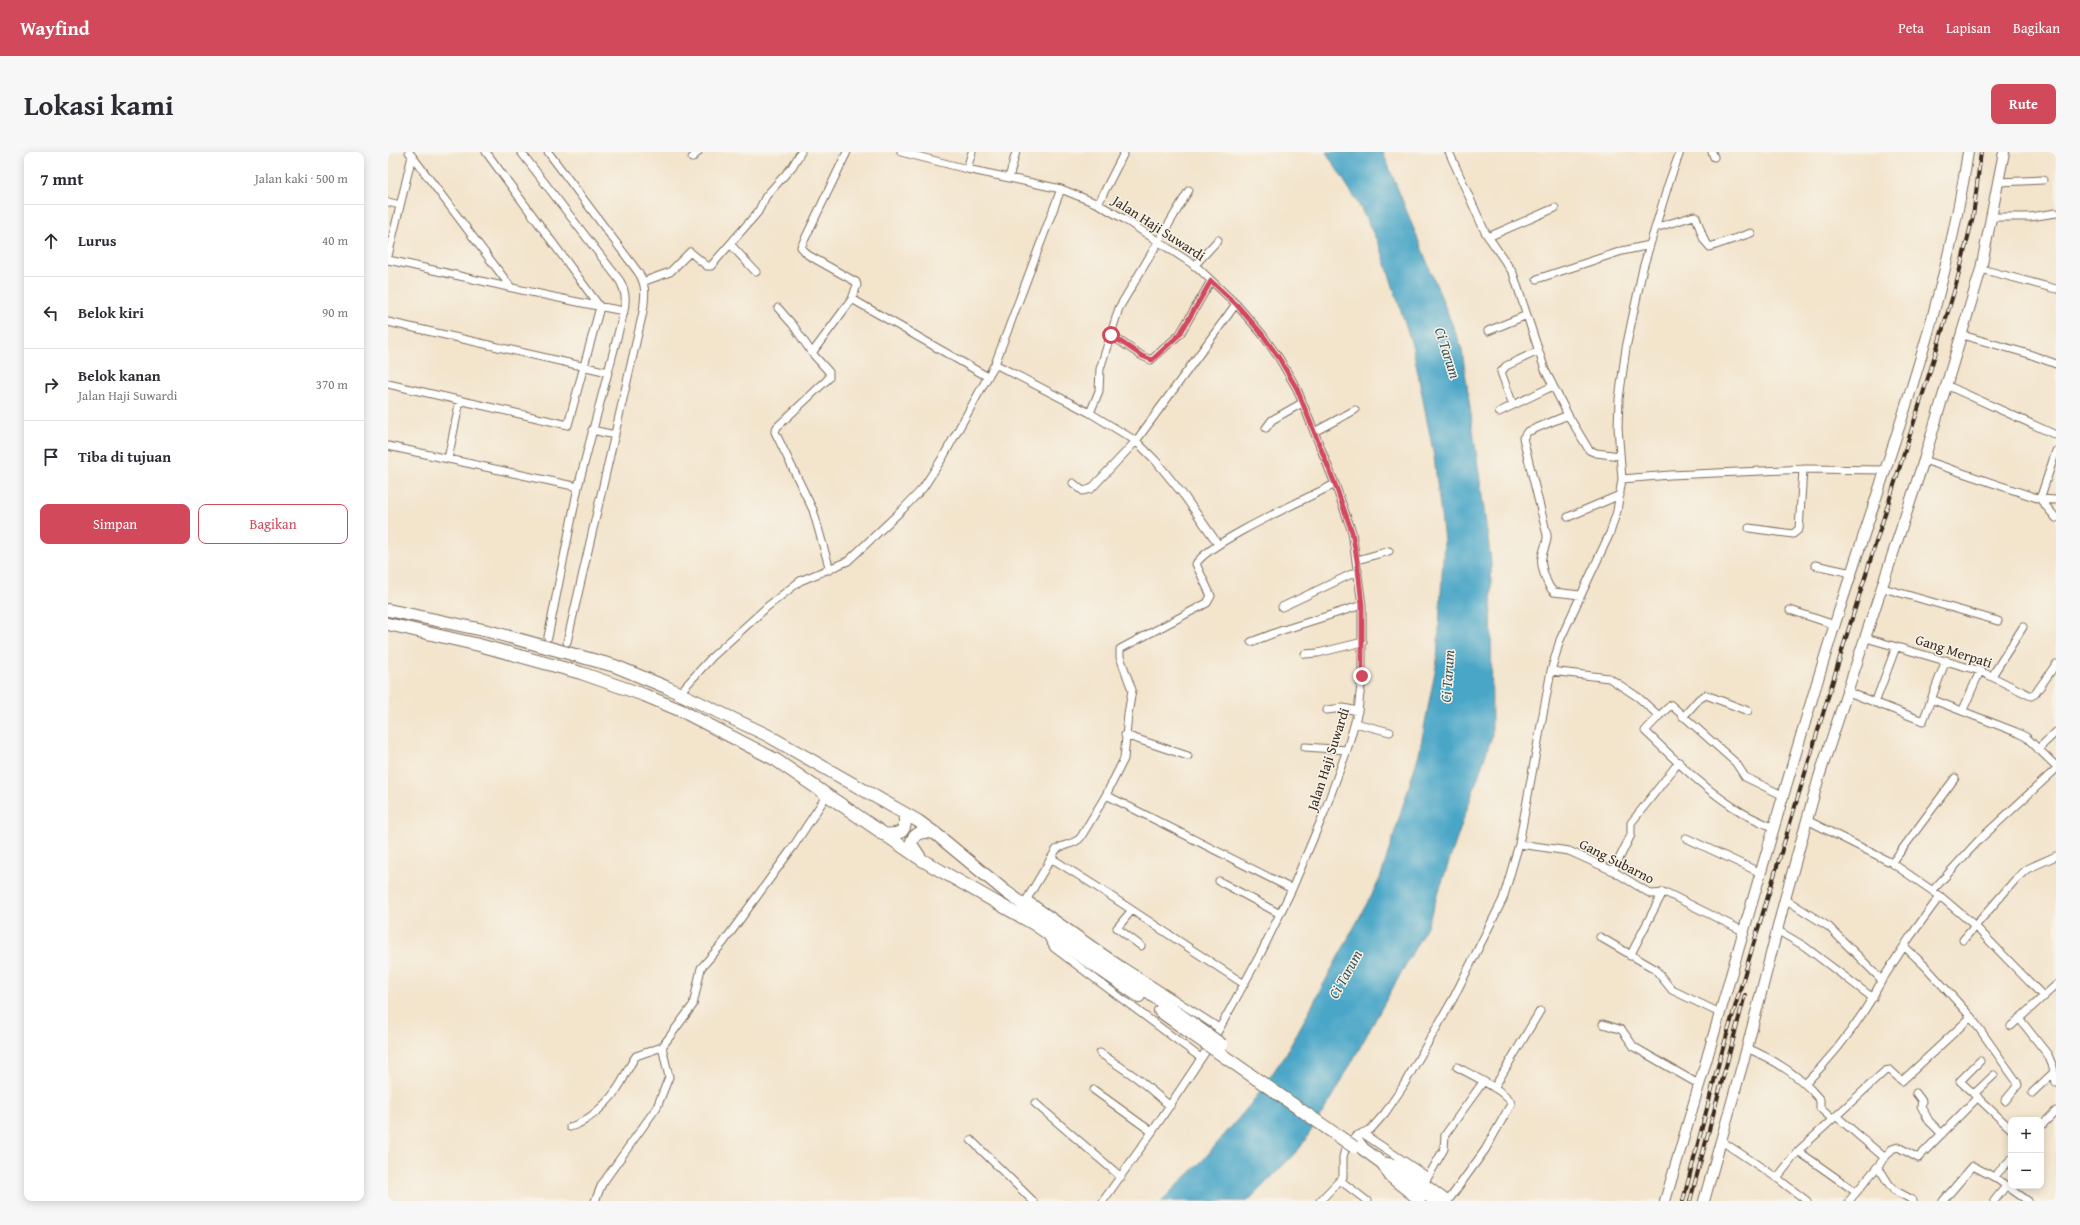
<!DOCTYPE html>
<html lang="id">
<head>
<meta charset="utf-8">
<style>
  body { margin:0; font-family:"Gentium Book Plus",serif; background:#f7f7f7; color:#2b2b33 }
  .controls { position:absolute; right:12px; bottom:12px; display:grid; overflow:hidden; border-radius:8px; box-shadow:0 2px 10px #0003 }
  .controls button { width:36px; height:36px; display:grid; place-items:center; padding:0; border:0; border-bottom:1px solid #e1e1e2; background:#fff; color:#2b2b33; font:20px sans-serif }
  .stop { position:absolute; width:12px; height:12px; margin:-9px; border:3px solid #d1495b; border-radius:50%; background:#fff }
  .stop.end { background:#d1495b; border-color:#fff; box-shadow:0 1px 4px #0008 }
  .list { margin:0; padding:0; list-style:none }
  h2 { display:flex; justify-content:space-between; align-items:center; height:52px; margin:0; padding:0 16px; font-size:17px }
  h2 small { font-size:13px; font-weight:400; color:#7c7c81 }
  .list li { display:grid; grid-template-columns:26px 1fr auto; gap:12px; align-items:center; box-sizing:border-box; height:72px; padding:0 16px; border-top:1px solid #e1e1e2 }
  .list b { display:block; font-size:15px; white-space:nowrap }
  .list p { margin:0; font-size:13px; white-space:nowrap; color:#7c7c81 }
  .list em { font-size:13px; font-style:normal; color:#7c7c81 }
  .actions { display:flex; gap:8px; padding:12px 16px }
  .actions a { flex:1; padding:9px 0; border:1px solid #d1495b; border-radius:8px; text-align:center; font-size:14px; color:#d1495b }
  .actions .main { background:#d1495b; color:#fff }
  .icon { flex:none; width:22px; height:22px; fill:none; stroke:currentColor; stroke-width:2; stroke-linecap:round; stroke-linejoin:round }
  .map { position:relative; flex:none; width:1668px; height:1049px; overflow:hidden; border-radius:8px }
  header { display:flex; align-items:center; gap:24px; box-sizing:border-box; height:56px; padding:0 20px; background:#d1495b; color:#fff }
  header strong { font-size:19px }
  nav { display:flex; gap:22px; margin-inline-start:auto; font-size:14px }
  .intro { display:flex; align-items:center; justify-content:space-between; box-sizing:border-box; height:96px; padding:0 24px }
  h1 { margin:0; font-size:28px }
  .button { padding:10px 18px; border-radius:8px; background:#d1495b; color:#fff; font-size:14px; font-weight:700 }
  main { display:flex; gap:24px; padding:0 24px }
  aside { flex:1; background:#fff; border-radius:8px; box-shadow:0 2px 10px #0003 }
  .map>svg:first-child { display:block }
  .water { fill:#48a6c7; stroke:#426872 }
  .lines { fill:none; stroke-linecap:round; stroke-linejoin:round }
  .street-casing { stroke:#7b6b5b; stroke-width:9 }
  .secondary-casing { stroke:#7b6b5b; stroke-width:12 }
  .primary-casing { stroke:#7b6b5b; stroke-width:14 }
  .street { stroke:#fff; stroke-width:7 }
  .secondary { stroke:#fff; stroke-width:10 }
  .primary { stroke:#fff; stroke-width:12 }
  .rail-casing { stroke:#3b2a1e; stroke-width:4 }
  .rail { stroke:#f7f3e8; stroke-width:2.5; stroke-dasharray:8; stroke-linecap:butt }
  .primary-bridge-casing { stroke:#7b6b5b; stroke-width:14; stroke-linecap:butt }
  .primary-bridge { stroke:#fff; stroke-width:12 }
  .route { stroke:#d1495b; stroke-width:5 }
  .labels { text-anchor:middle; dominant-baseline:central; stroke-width:3; stroke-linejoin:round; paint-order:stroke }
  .street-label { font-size:14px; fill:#3b2a1e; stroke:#f7f3e8 }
  .water-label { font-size:15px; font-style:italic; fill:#405559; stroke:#f7f3e8 }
</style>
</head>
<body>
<header>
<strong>Wayfind</strong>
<nav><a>Peta</a><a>Lapisan</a><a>Bagikan</a></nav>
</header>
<div class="intro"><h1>Lokasi kami</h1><a class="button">Rute</a></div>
<main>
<aside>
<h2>7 mnt<small>Jalan kaki · 500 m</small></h2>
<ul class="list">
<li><svg class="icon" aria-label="ahead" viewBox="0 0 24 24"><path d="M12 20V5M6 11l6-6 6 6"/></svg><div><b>Lurus</b></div><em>40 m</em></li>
<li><svg class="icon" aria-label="left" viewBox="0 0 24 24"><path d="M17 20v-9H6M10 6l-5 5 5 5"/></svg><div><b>Belok kiri</b></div><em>90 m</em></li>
<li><svg class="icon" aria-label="right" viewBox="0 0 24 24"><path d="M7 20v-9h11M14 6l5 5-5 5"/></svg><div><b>Belok kanan</b><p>Jalan Haji Suwardi</p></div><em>370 m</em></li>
<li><svg class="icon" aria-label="arrive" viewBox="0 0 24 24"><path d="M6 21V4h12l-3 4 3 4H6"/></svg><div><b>Tiba di tujuan</b></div></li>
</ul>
<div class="actions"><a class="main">Simpan</a><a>Bagikan</a></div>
</aside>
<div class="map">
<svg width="1668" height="1049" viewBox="0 0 1668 1049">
  <rect width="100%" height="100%" fill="#f7f3e8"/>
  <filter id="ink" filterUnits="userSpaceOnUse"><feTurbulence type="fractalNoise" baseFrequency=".025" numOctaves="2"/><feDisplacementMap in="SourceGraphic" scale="8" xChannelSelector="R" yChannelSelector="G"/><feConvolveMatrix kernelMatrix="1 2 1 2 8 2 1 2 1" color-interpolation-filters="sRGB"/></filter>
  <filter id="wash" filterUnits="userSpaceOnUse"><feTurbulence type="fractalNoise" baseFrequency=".012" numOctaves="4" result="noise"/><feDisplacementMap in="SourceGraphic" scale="16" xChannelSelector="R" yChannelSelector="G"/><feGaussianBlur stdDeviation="0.9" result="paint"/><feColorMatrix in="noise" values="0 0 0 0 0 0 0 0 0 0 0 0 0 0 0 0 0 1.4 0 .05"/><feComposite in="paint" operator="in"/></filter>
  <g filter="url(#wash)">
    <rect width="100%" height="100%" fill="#f3e4cc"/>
    <path class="water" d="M938 0H995L1074 197 1103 409 1104 584 1039 774 944 946 912 996 860 1049H773L815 1008 866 948 899 900 992 727 1031 602 1049 509 1056 389 1046 305 1025 196 993 97 970 51Z"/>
  </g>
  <g filter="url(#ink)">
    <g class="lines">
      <defs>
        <path id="street" d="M21 0 122 134
          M133 0 232 129C238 140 238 148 236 159L190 335 160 485
          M160 0 250 120C259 133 257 144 255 160L179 490
          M459 0 413 95 420 103 468 130 469 133 464 147 600 225
          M513 0 579 17 673 37 710 52 736 67 809 115 848 152 874 182 891 206 909 237 947 332 964 380 974 453V524L970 559 959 598 936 661 904 737 873 801 829 881
          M1061 0 1097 80 1125 121 1157 218 1180 263 1201 298 1208 301 1232 304
          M1324 0 1326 5
          M304 6 310 0
          M579 17 584 0
          M621 26 628 0
          M1611 30 1655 28
          M0 50 12 53
          M710 52 736 1
          M1604 65H1642L1668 61
          M1267 76 1306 64 1308 65 1316 88 1322 95 1363 81
          M1100 85 1167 56
          M343 93 368 120
          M0 104 24 4
          M0 108C79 125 157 145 236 159
          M806 114 830 88
          M1593 117 1668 137
          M1149 127 1234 99 1262 93
          M257 129 282 120 302 100 319 114H323L370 60 378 44 404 15 413 0
          M390 156 405 173 424 201
          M0 170 220 220
          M1100 179 1139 163
          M723 183 754 204 763 208 792 182 823 129
          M1574 183 1641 202 1668 212
          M607 212 702 261 748 289 767 308 797 345 830 392
          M0 232 180 273 212 155 98 0
          M1558 233 1668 283
          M1125 253 1113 220 1118 214 1150 199
          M1111 260 1165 234
          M702 261 711 239 712 217 731 156 801 38
          M1180 263 1139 280 1135 286 1159 383C1160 391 1155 397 1154 405 1152 413 1159 435 1166 440L1192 443
          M878 276 884 268 914 251
          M204 278 227 283
          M926 280 967 258
          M0 294 190 335
          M1668 299 1652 347 1668 366
          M60 307 72 248
          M1536 308 1652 347 1668 348
          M1234 327 1282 323 1419 317 1497 318
          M685 331 695 339 703 337 748 289 848 152
          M1180 365 1232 343
          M1361 376 1405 382 1411 377 1415 318
          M969 408 1001 399
          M1427 413 1464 421
          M442 418 425 358 387 280 389 275 441 226V220L424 201 464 147
          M1495 436 1610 469
          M894 455 970 419
          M1402 458 1447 473
          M1478 486 1592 519 1643 544 1647 542 1668 512
          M863 490 892 479 974 453
          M917 502 930 501 975 490
          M1163 519 1221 526 1250 545 1271 564 1283 553 1348 611 1357 625 1394 643
          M1604 524 1635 475
          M295 537 324 505 380 454 412 429 460 409 515 357 535 336 555 305 607 212 673 37
          M1460 540 1535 569 1558 508
          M1543 547 1628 580 1638 585 1668 614
          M1487 551 1508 495
          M939 558 955 556 970 559
          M1575 558 1592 519
          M1271 564 1257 579C1287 608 1319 640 1355 661 1365 667 1376 671 1386 676
          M1295 565 1311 547 1318 543 1360 559
          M967 571 1002 580
          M737 583 800 604
          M917 595 959 598
          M1650 597 1668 580
          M718 643 904 737
          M1419 668 1504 711 1552 744 1586 773 1656 845
          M1298 686 1373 721
          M1131 692 1181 699 1225 719 1263 742 1279 741 1355 779
          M663 706 706 733 856 832
          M1504 711 1567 626
          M1225 719 1243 683V671L1291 610
          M831 729 892 762
          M1545 738 1591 688 1668 617
          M639 747 733 813 831 876
          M1397 747 1441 775 1494 828 1522 785 1552 744
          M636 752 668 698C675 691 686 694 693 685L718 643 736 607 740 562 744 538 732 505V497L819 451 823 444 808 412C819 391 922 345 947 332
          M744 758 729 776 753 794
          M1389 778 1416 794 1485 846
          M659 784 666 796 813 906
          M1212 785 1267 817 1284 838 1332 861
          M1575 788 1627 728 1639 717 1668 704
          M1516 794 1537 814 1583 865
          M1242 804 1275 740
          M1631 866 1660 903 1665 915 1668 931
          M1215 872 1234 878 1246 895 1312 933
          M1623 874 1668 833
          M1359 896C1387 908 1413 924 1432 948V956L1444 967
          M712 901 749 926 782 954
          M1592 909 1572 929 1623 977
          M1417 932C1448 901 1474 867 1494 828
          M1106 936 1152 859
          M706 938 764 980
          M1528 941 1534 949 1533 954 1541 969 1554 982
          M1587 941 1606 923
          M1644 941 1666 920
          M647 951 733 1025
          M1448 964 1497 1006
          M1653 974 1668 959
          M182 975C201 970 223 948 233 931 238 922 242 912 248 904L274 895 305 853 313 816 335 791 405 695 439 643
          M974 981 1040 1025
          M583 988 645 1049
          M1332 988 1389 1026 1419 1049
          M1410 999 1497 919 1502 918 1514 929 1583 865 1629 930 1630 933 1617 949
          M1490 1016C1496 1022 1499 1031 1505 1037 1511 1042 1518 1043 1525 1049
          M1606 1025 1640 1049
          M1389 1026 1410 999 1468 1040
          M953 1029 979 1049
          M1036 1032 1056 997 1057 983 1095 930
          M207 1049 214 1032 269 955 281 925 274 895
          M715 1049 764 980 818 899
          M932 1049 955 1025V1005L958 994 968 984 983 977 997 961 1014 936 1065 847 1115 747 1131 692 1163 519 1172 488 1222 381 1229 359 1234 327 1230 275 1231 247 1238 196 1255 116 1281 30 1292 0
          M1060 1049 1097 998 1123 952C1122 941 1080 921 1069 915
          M1461 1049 1504 997 1510 995 1530 1006 1590 945
          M1555 1049 1585 1014 1606 1025 1623 1007
          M1606 1049 1618 1034"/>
        <path id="secondary" d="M993 1010 1011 1013 1059 1049
          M994 1012 1002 1025 1032 1049
          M1277 1049C1334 858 1387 665 1446 475 1495 318 1556 164 1580 0
          M1316 1049 1359 896 1397 747 1431 625 1536 308 1593 117 1616 0"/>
        <path id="primary" d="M0 458 100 479 227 514 278 535 379 583 530 669 548 682 618 740 809 875
          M0 472 91 493 193 521 256 543 294 559 388 608 534 708 646 772 751 844
          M494 682C512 684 520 680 516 661
          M531 704 523 692C526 679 536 679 547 681
          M772 859 804 882
          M969 989 975 997 1047 1049"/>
      </defs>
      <use href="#street" class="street-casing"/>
      <use href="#secondary" class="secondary-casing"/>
      <use href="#primary" class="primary-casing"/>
      <use href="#street" class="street"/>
      <use href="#secondary" class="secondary"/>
      <use href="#primary" class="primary"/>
      <defs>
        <path id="rail" d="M1295 1049 1331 910 1361 807 1460 479 1543 216 1568 133 1585 65 1593 0
          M1302 1049 1357 843"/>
      </defs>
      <use href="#rail" class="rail-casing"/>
      <use href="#rail" class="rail"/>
      <defs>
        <path id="primary-bridge" d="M809 875 834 893
          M804 882 966 995"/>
      </defs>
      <use href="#primary-bridge" class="primary-bridge-casing"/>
      <use href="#primary-bridge" class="primary-bridge"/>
    </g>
  </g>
  <g class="lines" filter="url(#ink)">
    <path class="route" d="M723 183 754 204 764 208 792 182 823 129 848 152 874 182 891 206 909 237 947 332 964 380 969 408 974 453V524"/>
  </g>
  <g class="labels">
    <g class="street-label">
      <text transform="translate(771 76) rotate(33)">Jalan Haji Suwardi</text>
      <text transform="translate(1566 499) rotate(18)">Gang Merpati</text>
      <text transform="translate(940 607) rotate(-72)">Jalan Haji Suwardi</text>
      <text transform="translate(1229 709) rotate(27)">Gang Subarno</text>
    </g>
    <g class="water-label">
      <text transform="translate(1060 201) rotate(72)">Ci Tarum</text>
      <text transform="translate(1059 524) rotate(-86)">Ci Tarum</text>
      <text transform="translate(957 822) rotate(-61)">Ci Tarum</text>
    </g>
  </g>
</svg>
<div class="controls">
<button>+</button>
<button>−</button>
</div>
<div class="stop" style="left:723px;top:183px"></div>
<div class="stop end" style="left:974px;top:524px"></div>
</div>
</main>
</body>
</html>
